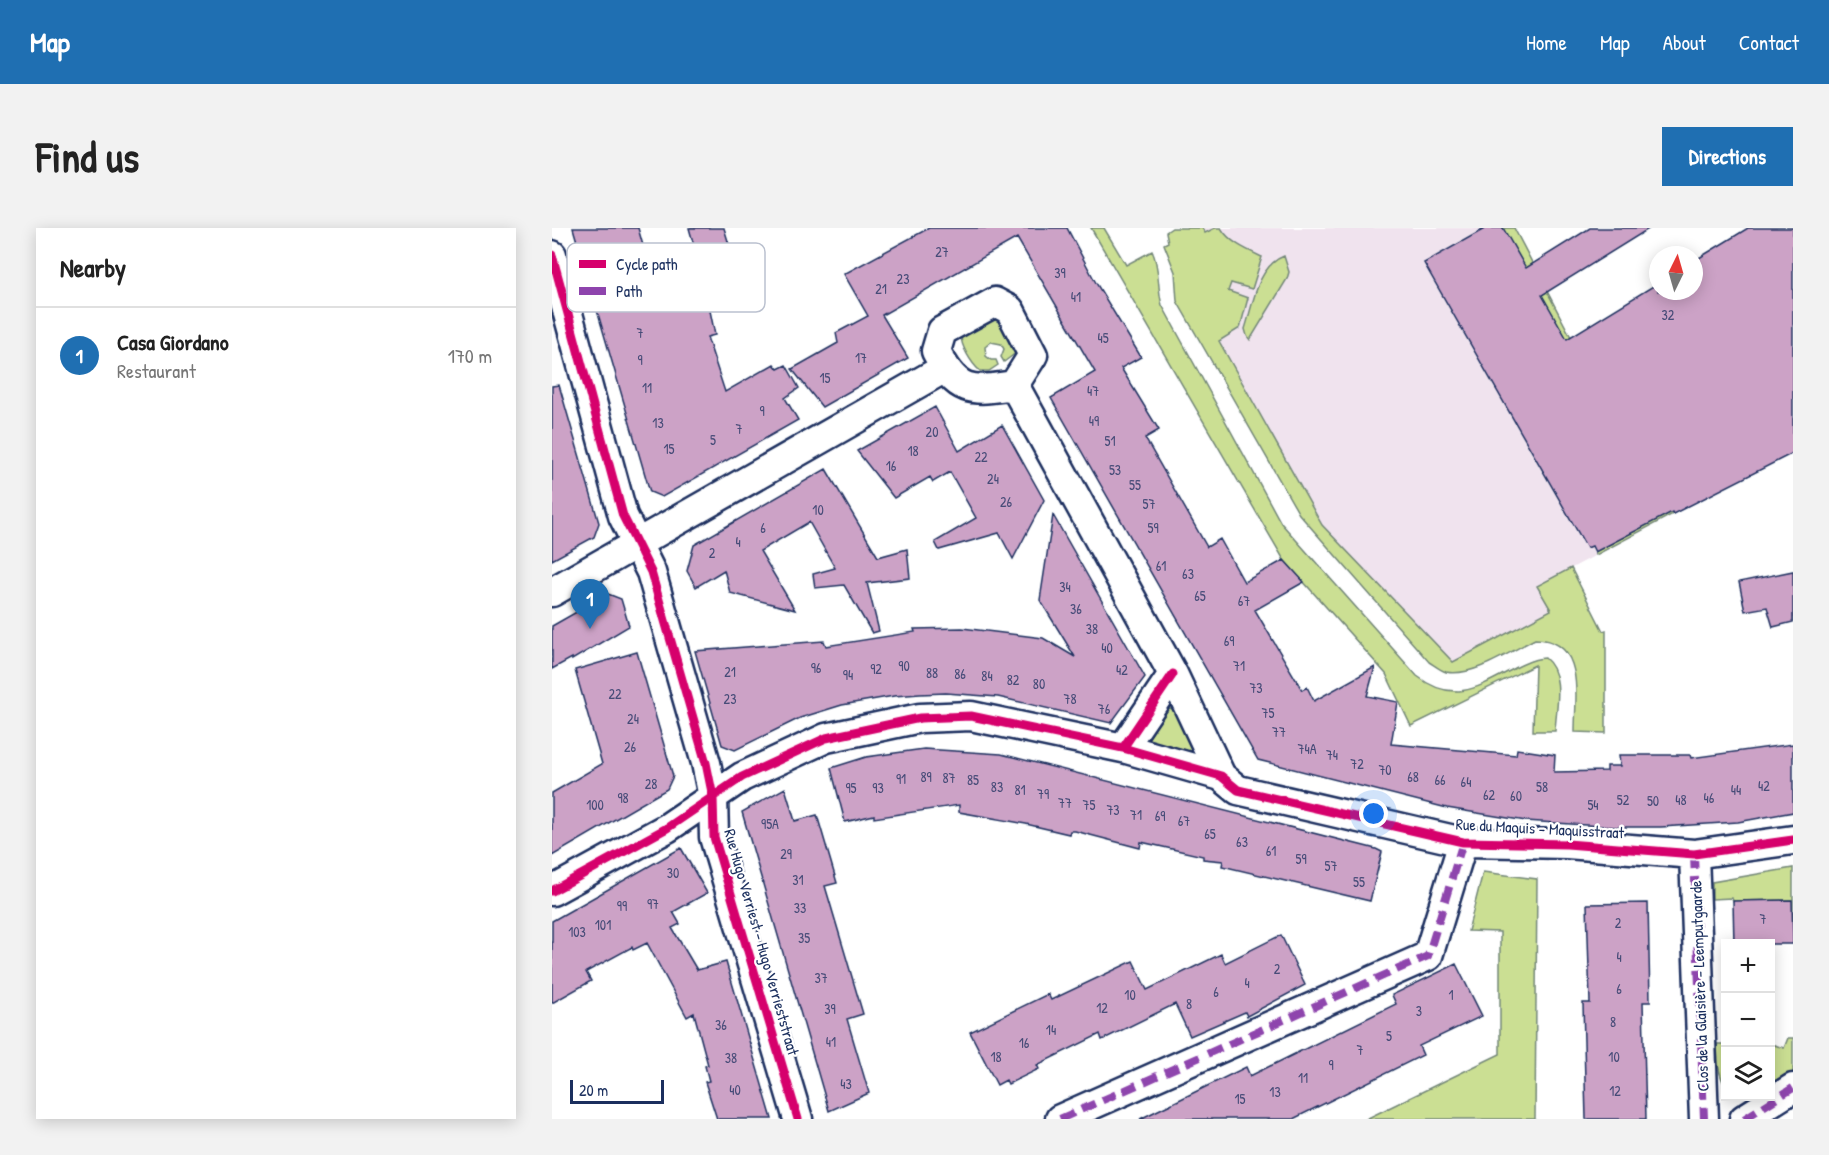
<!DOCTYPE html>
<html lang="en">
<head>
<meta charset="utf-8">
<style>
  body { margin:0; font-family:"Patrick Hand",sans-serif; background:#f2f2f2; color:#222 }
  .controls { position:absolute; right:18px; bottom:18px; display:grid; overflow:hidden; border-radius:0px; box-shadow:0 3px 15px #0003 }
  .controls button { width:54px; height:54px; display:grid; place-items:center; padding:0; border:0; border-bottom:2px solid #e0e0e0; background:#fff; color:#222; font:30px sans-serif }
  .compass { position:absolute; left:1097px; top:18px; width:54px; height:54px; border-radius:50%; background:#fff; box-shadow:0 3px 15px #0003; rotate:5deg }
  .scale { position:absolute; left:18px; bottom:15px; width:94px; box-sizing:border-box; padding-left:6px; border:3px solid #1b2f5e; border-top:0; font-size:16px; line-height:21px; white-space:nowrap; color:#1b2f5e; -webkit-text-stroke:4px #fff; paint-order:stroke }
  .you { position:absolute; left:822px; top:586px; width:21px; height:21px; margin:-15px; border:4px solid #fff; border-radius:50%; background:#1a73e8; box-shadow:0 0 0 9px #1a73e833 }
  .badge { display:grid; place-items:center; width:39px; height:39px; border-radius:50%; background:#1f6fb2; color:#fff; font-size:20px; font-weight:700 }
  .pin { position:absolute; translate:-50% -50px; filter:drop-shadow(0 2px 3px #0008) }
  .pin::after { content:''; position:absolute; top:32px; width:21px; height:18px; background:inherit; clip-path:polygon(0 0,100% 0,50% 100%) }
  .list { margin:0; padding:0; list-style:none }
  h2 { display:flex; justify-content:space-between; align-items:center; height:78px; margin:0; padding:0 24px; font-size:26px }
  h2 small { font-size:20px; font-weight:400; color:#767676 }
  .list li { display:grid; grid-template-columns:39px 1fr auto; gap:18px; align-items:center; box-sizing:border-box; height:96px; padding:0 24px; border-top:2px solid #e0e0e0 }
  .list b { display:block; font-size:22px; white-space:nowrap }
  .list p { margin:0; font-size:20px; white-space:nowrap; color:#767676 }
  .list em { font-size:20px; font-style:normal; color:#767676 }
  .icon { flex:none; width:33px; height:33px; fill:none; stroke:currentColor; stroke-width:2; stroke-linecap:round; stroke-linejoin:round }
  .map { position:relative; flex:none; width:1241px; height:891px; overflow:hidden; border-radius:0px }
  header { display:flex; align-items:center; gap:36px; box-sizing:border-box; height:84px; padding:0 30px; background:#1f6fb2; color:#fff }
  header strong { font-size:28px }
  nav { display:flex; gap:33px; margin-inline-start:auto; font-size:21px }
  .intro { display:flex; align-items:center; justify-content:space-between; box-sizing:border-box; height:144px; padding:0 36px }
  h1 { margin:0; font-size:42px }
  .button { padding:15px 27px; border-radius:0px; background:#1f6fb2; color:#fff; font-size:21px; font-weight:700 }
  main { display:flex; gap:36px; padding:0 36px }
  aside { flex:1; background:#fff; border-radius:0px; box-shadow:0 3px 15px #0003 }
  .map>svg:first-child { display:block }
  .built { fill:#f0e3ee }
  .green { fill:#cbdf93; stroke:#738778; stroke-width:1.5 }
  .building { fill:#cca2c6; stroke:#1b2f5e; stroke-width:1.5 }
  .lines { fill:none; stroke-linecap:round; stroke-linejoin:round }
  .minor-casing { stroke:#1b2f5e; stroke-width:33 }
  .minor { stroke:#fff; stroke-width:28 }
  .quiet { stroke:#8e44ad; stroke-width:8; stroke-dasharray:15 8; stroke-linecap:butt }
  .cycleway-casing { stroke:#fff; stroke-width:13 }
  .cycleway { stroke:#d6006c; stroke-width:9 }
  .labels { text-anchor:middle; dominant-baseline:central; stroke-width:4.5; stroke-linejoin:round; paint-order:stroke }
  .number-label { font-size:14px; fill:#474c78 }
  .street-label { font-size:16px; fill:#1b2f5e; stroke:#fff }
  .key { fill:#fff; stroke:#bbc1cf; stroke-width:1.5 }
  .key-label { font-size:16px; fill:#1b2f5e }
</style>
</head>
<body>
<header>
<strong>Map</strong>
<nav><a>Home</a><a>Map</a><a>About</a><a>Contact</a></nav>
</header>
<div class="intro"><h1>Find us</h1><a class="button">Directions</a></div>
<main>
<aside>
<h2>Nearby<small></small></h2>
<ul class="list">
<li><span class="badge">1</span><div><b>Casa Giordano</b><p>Restaurant</p></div><em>170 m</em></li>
</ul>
</aside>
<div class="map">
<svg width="1241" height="891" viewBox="0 0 1241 891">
  <rect width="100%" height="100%" fill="#fff"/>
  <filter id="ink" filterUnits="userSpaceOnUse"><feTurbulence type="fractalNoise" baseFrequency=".0167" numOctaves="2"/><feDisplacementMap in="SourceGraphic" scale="12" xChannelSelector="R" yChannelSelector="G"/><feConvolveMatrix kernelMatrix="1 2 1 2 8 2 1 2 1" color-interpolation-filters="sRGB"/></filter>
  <g filter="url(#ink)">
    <path class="built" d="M650 0H962L1019 109 1121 286 986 358 1000 382 901 434 770 297 617 23Z"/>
    <path class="green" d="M539 0H552L574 37 600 23C608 38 605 60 610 77L729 295 865 448C903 478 930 457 967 438 976 434 983 430 993 430 1013 446 1004 480 1003 503H981L983 437 859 498 834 446 732 332Z
      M620 0H650L653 5 663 0H669C678 15 695 22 710 29L700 61 679 55 676 63 696 70 688 100 667 113 770 297 901 434 999 382 985 358 1019 340 1051 403 1054 402V505L1023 504C1023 467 1034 412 983 411 959 423 920 450 894 444 888 442 882 437 877 434L747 286 625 73 623 44 612 16 616 14 614 4Z
      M951 0H962L1019 109 1050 154 1121 286 1044 327 1043 324 1081 304Z
      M732 28 737 44 735 51 698 112 695 108 693 101C701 77 705 38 732 28Z
      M447 88 465 124 452 134 449 129 452 121 449 116 439 114 433 119 434 128 439 132H444L446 137 437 143H428C419 135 408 117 409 106Z
      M617 480 633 484 648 511 636 531 595 513 598 505Z
      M1241 640V709L1240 672 1181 673 1180 670 1160 671V654Z
      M931 644 985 651 983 891H814L948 826V704L916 703Z
      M1236 810H1241V844L1219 857V816L1232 820Z
      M1165 816H1173V857C1165 844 1166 831 1165 816Z"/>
    <path class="building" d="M21 0H86L104 63 151 49 137 0H172L190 59 157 78 163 107 155 109 173 164 222 136 226 141 234 137 247 160 233 170 246 192 110 269 98 264Z
      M377 0H515L544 55 589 129 569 140 607 202 593 210 655 319 668 311 692 354 732 332 752 354 703 382 750 462 755 459 762 473 823 439 815 468 846 474 839 516 964 527 965 521 1003 527 1002 544 1055 543V538H1068L1067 527H1138L1139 530 1241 516V584L1186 594 1109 599H1064L974 593 895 580 706 532 499 170 543 144 465 10 330 87 356 130 270 179 240 141 286 115 284 105 316 88 292 46Z
      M934 0H951L974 40 1038 0H1098L990 67 1015 111 1106 55V63H1142V33L1196 0H1241V225L1121 286 1120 284 1043 324 1040 318 1035 320 872 35Z
      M7 157 47 295 42 309 0 332V158Z
      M383 179 407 223 450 197 492 272 461 331 447 305 387 322 383 314 424 290 398 244 381 254 378 249 342 270 305 223Z
      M274 241 326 329 355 321 358 350 315 355 327 403 320 405 292 357 263 360 261 346 283 340 257 294 208 323 243 382 178 365 172 342 144 359 135 343 142 317Z
      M501 287 593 449 559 495 446 469 394 465 368 466 342 468 290 477 248 490 183 522 170 517 143 423 272 413 274 418 363 404 362 401 410 400 491 410 523 429 488 372Z
      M1241 343V394L1221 399 1215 379 1193 383 1187 354Z
      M56 366 69 371 77 398 20 432V430L0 441V398Z
      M85 424 121 548 115 561 0 628V565L50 536 23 442Z
      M372 521 449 526 824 621 830 624 818 673 670 638 671 633 651 631V628L589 614 588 620 523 603H518L517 606 474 596 407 584V577L322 590V587L293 594 279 540 314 529Z
      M233 560 243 593 265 587 285 655 273 658 311 786 295 791 317 865 277 883 190 584Z
      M129 620 155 665 121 684 128 696 120 700 145 742 174 734 220 891H165L153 854 157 853 153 838 156 837 142 785 135 789 95 715 81 722 80 719 34 744 39 753 0 775V693Z
      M1240 672 1241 716H1182L1181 673Z
      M1096 675 1098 774H1091L1094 891H1034L1031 775H1038L1035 676Z
      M729 707 753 757 695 788 693 784 638 808 623 776 550 812 548 806 485 837 487 841 456 856 454 852 445 857 418 804 496 766 499 772 581 733 595 762 669 726 673 735Z
      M904 736 930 788 867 818 871 827 741 891H588L694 839 698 848 844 776 840 767Z"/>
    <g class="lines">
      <defs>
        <path id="minor" d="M0 27 71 288 99 344 154 535 161 569 162 609 246 891
          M443 74 458 82 481 127 462 157C418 164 405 165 384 123L390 103Z
          M462 157 621 446 669 548
          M0 364 393 140
          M571 520 621 446
          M1142 626 1152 891
          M0 663 115 600 190 549 274 510 368 490 419 488 571 520 669 548 686 562 911 614 1015 616 1142 626 1241 612
          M508 891 876 728 911 614
          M1192 891 1241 860"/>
      </defs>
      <use href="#minor" class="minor-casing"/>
      <use href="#minor" class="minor"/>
      <path class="quiet" d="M1142 626 1152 891
        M508 891 876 728 911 614
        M1192 891 1241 860"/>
      <defs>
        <path id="cycleway" d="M0 27 71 288 99 344 154 535 161 569 162 609 246 891
          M571 520 621 446
          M0 663 115 600 190 549 274 510 368 490 419 488 571 520 669 548 686 562 911 614 1015 616 1142 626 1241 612"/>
      </defs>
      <use href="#cycleway" class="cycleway-casing"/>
      <use href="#cycleway" class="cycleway"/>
    </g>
  </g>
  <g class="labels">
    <g class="number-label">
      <text x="390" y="23">27</text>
      <text x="508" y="44">39</text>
      <text x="351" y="50">23</text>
      <text x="329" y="60">21</text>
      <text x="524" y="68">41</text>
      <text x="1116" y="86">32</text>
      <text x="88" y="104">7</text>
      <text x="551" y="109">45</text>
      <text x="309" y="129">17</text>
      <text x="88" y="131">9</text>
      <text x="273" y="149">15</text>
      <text x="95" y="159">11</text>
      <text x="541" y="162">47</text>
      <text x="210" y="182">9</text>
      <text x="542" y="192">49</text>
      <text x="106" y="194">13</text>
      <text x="187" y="200">7</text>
      <text x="380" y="203">20</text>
      <text x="161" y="211">5</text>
      <text x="558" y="212">51</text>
      <text x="117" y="220">15</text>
      <text x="361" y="222">18</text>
      <text x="429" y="228">22</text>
      <text x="339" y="237">16</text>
      <text x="563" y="241">53</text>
      <text x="441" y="250">24</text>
      <text x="583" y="256">55</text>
      <text x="454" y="273">26</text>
      <text x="597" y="275">57</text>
      <text x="266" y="281">10</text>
      <text x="211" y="299">6</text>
      <text x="601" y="299">59</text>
      <text x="186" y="313">4</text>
      <text x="160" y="324">2</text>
      <text x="609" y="337">61</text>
      <text x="636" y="345">63</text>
      <text x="513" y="358">34</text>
      <text x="648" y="367">65</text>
      <text x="692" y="372">67</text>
      <text x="524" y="380">36</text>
      <text x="540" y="400">38</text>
      <text x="677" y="412">69</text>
      <text x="555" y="419">40</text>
      <text x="352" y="437">90</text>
      <text x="687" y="437">71</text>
      <text x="264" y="439">96</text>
      <text x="324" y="440">92</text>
      <text x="570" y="441">42</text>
      <text x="178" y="443">21</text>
      <text x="380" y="444">88</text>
      <text x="408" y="445">86</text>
      <text x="296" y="446">94</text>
      <text x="435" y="447">84</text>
      <text x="461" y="451">82</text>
      <text x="487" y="455">80</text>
      <text x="704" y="459">73</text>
      <text x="63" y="465">22</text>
      <text x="178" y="470">23</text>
      <text x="518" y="470">78</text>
      <text x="552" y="480">76</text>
      <text x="716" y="484">75</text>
      <text x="81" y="490">24</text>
      <text x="727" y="503">77</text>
      <text x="78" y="518">26</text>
      <text x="755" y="520">74A</text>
      <text x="780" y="526">74</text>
      <text x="805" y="535">72</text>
      <text x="833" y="541">70</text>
      <text x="374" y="548">89</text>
      <text x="861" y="548">68</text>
      <text x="397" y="549">87</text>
      <text x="349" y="550">91</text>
      <text x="421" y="551">85</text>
      <text x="888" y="551">66</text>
      <text x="914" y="553">64</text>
      <text x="99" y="555">28</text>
      <text x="1212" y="557">42</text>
      <text x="445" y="558">83</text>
      <text x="990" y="558">58</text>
      <text x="299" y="559">95</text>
      <text x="326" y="559">93</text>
      <text x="468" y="561">81</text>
      <text x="1184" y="561">44</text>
      <text x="491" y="565">79</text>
      <text x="937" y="566">62</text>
      <text x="964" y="567">60</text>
      <text x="71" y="569">98</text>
      <text x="1157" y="569">46</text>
      <text x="1071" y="571">52</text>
      <text x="1129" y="571">48</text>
      <text x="1101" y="572">50</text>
      <text x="513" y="574">77</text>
      <text x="43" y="576">100</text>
      <text x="537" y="576">75</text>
      <text x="1041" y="576">54</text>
      <text x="561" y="581">73</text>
      <text x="584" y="586">71</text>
      <text x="608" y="587">69</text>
      <text x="632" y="592">67</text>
      <text x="218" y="595">95A</text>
      <text x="658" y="605">65</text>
      <text x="690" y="613">63</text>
      <text x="719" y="622">61</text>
      <text x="234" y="625">29</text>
      <text x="749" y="630">59</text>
      <text x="779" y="637">57</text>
      <text x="121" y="644">30</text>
      <text x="246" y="651">31</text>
      <text x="807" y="653">55</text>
      <text x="101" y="675">97</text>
      <text x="70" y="677">99</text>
      <text x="248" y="679">33</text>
      <text x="1211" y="690">7</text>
      <text x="1066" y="694">2</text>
      <text x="51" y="696">101</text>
      <text x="25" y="703">103</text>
      <text x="252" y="709">35</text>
      <text x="1067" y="728">4</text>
      <text x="725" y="740">2</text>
      <text x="269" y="749">37</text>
      <text x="695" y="754">4</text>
      <text x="1067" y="760">6</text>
      <text x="664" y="763">6</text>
      <text x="578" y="766">10</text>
      <text x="899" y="766">1</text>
      <text x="637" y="775">8</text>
      <text x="550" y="779">12</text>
      <text x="278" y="780">39</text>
      <text x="867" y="782">3</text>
      <text x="1061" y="793">8</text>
      <text x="169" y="796">36</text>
      <text x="499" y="801">14</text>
      <text x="837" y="807">5</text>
      <text x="279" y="813">41</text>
      <text x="472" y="814">16</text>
      <text x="808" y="821">7</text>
      <text x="444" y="828">18</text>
      <text x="1062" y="828">10</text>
      <text x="179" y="829">38</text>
      <text x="779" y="836">9</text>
      <text x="751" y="849">11</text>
      <text x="294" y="855">43</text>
      <text x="183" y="861">40</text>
      <text x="1063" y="862">12</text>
      <text x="723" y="863">13</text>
      <text x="688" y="870">15</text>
    </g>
    <g class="street-label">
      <text transform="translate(988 600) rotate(3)">Rue du Maquis - Maquisstraat</text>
      <text transform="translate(210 714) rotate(74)">Rue Hugo Verriest - Hugo Verrieststraat</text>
      <text transform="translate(1147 758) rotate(-92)">Clos de la Glaisière - Leemputgaarde</text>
    </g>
  </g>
  <rect x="15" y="15" width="198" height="69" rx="9" class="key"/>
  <rect x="27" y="32" width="27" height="8" fill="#d6006c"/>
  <rect x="27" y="59" width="27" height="8" fill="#8e44ad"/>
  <g class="key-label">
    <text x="64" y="42">Cycle path</text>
    <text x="64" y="69">Path</text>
  </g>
</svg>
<div class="controls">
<button>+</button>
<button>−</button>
<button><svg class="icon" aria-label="layers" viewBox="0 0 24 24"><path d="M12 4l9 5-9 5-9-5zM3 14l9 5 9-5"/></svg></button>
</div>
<svg class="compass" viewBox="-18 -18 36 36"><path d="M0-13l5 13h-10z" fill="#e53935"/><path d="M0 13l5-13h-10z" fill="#767676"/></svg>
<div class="scale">20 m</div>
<div class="you"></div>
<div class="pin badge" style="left:38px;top:401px">1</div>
</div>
</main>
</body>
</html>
